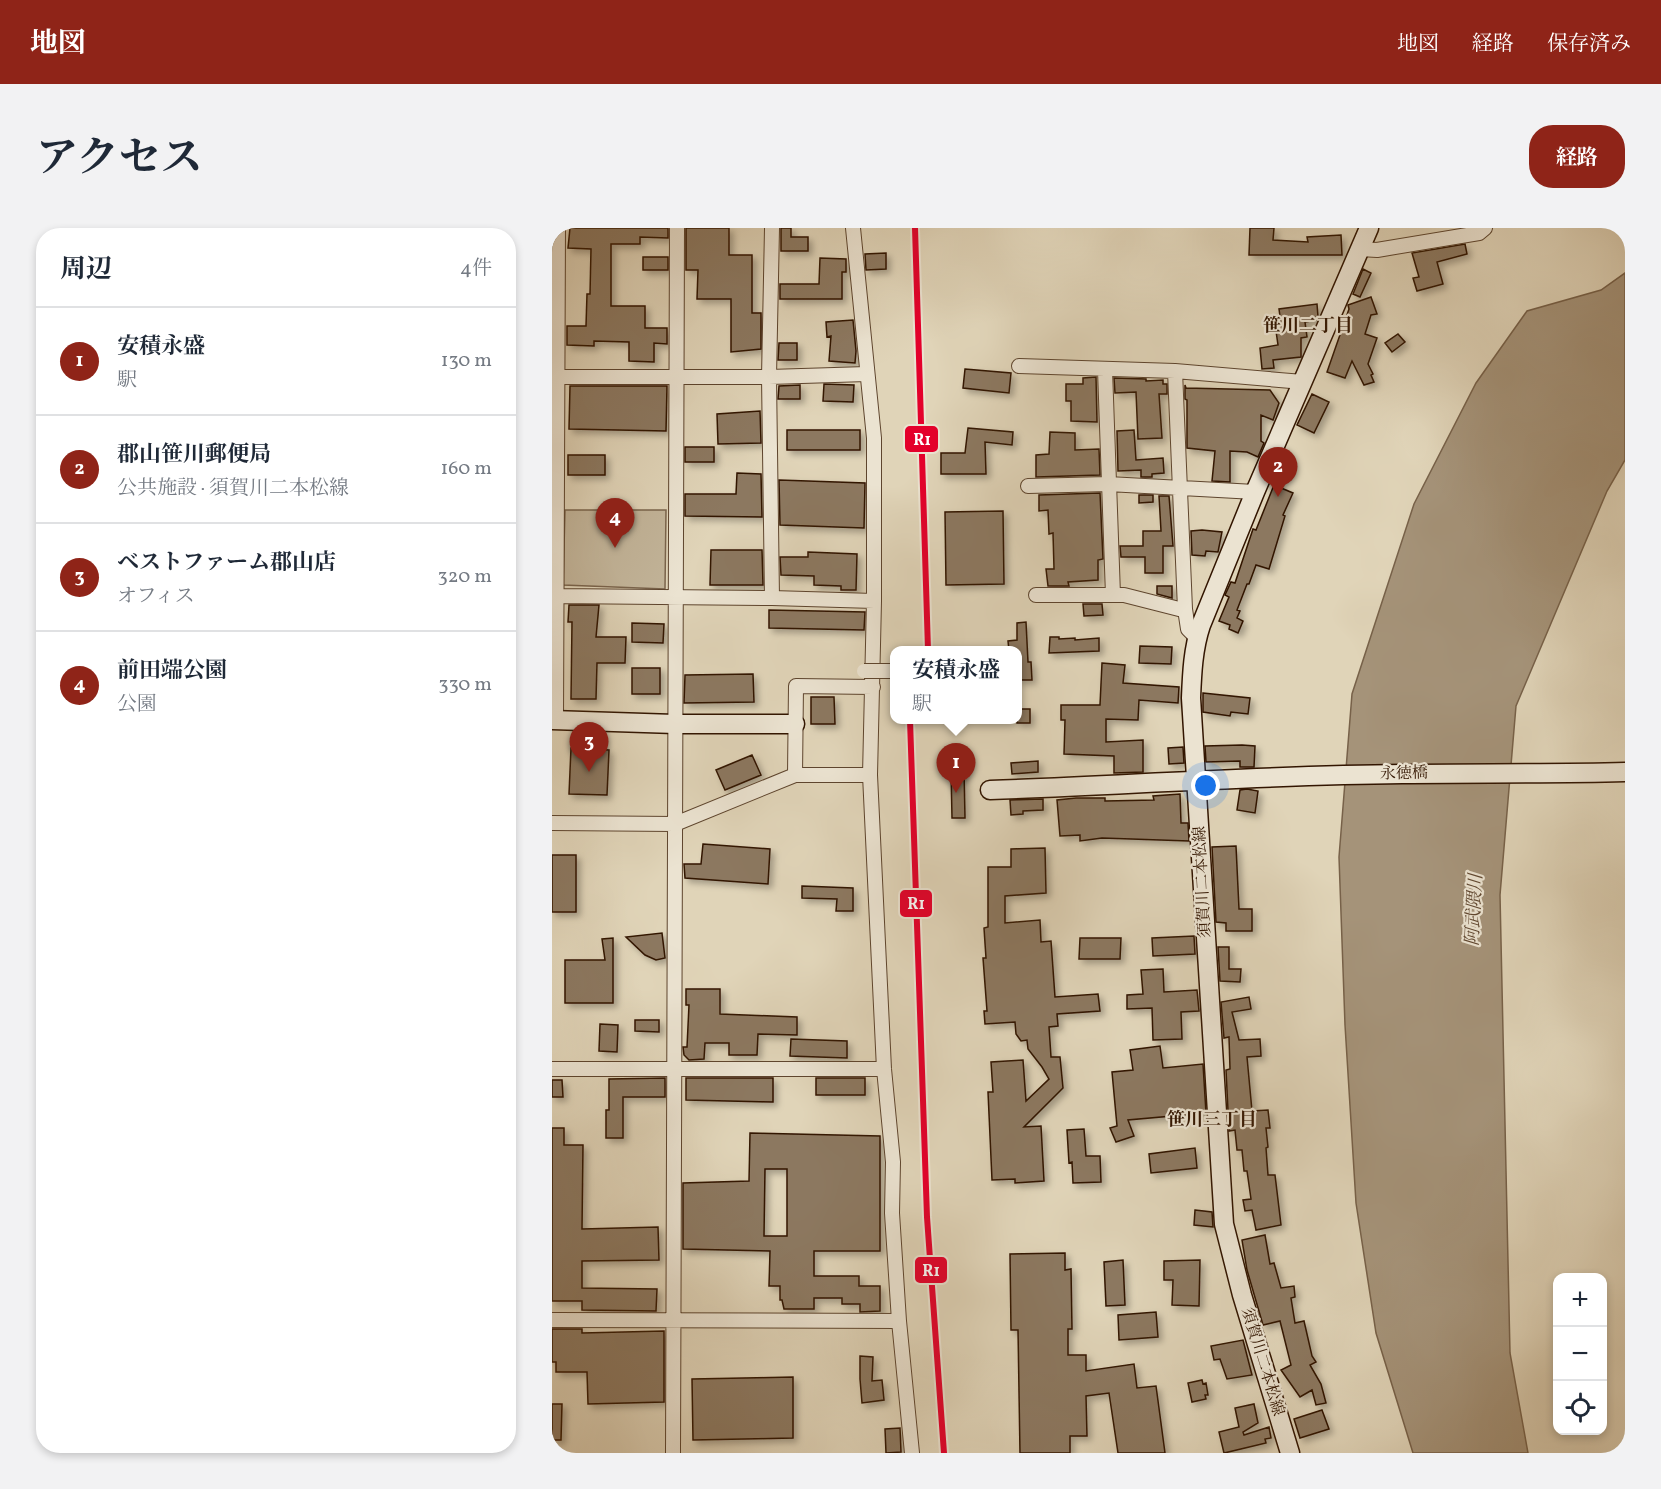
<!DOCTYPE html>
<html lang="ja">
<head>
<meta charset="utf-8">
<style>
  body { margin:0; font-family:Vollkorn,"Noto Serif JP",serif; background:#f2f2f3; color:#1f2937 }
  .controls { position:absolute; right:18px; bottom:18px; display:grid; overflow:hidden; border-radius:12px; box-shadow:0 3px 9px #0003 }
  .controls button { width:54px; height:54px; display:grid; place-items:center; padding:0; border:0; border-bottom:2px solid #e0e1e3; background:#fff; color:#1f2937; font:30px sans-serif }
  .you { position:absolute; left:654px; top:558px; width:21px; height:21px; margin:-15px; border:4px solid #fff; border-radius:50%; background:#1a73e8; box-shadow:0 0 0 9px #1a73e833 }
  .badge { display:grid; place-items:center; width:39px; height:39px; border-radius:50%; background:#8f2418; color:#fff; font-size:20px; font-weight:700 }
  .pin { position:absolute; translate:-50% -50px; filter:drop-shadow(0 2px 3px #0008) }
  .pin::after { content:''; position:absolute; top:32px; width:21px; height:18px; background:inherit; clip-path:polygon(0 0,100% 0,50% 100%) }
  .popup { position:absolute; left:338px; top:418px; width:132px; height:78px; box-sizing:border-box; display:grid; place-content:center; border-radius:12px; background:#fff; filter:drop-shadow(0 2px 4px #0005); font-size:20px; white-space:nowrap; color:#747a83 }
  .popup b { font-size:22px; color:#1f2937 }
  .popup::after { content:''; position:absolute; left:50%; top:100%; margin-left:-12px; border:12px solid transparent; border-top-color:#fff }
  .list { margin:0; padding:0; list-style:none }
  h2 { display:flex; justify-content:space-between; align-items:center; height:78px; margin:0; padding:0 24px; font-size:26px }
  h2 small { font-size:20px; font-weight:400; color:#747a83 }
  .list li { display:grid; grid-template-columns:39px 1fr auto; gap:18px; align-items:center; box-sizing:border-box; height:108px; padding:0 24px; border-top:2px solid #e0e1e3 }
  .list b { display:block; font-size:22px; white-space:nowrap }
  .list p { margin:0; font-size:20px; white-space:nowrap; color:#747a83 }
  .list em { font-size:20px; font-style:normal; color:#747a83 }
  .icon { flex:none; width:33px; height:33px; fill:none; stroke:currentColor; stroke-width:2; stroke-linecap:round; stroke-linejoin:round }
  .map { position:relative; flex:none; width:1073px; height:1225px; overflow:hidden; border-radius:24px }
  header { display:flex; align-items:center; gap:36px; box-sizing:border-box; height:84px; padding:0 30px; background:#8f2418; color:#fff }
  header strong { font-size:28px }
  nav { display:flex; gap:33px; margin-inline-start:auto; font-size:21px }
  .intro { display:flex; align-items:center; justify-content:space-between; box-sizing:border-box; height:144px; padding:0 36px }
  h1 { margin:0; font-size:42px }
  .button { padding:15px 27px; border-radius:24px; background:#8f2418; color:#fff; font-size:21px; font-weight:700 }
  main { display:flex; gap:36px; padding:0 36px }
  aside { flex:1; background:#fff; border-radius:24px; box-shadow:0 3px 9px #0003 }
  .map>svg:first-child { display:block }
  .green { fill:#c2b499; stroke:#7a644c; stroke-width:1.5 }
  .water { fill:#a59379; stroke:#776149; stroke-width:1.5 }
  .building { fill:#8c7860; stroke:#321500; stroke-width:1.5; fill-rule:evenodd; filter:url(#shadow) }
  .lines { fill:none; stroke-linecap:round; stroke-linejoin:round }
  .street-casing { stroke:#5e452e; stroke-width:16 }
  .secondary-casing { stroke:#321500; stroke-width:21 }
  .street { stroke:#ebe3d1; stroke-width:14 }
  .secondary { stroke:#ebe3d1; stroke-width:18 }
  .street-bridge-casing { stroke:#5e452e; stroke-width:16; stroke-linecap:butt }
  .street-bridge { stroke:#ebe3d1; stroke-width:14 }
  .rail-1-casing { stroke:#ebe3d1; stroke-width:10 }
  .rail-1 { stroke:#e4002b; stroke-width:6 }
  .labels { text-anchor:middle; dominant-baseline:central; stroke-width:4.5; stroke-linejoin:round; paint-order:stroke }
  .street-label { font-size:16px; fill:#321500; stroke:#ebe3d1 }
  .neighbourhood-label { font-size:18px; font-weight:bold; fill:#321500; stroke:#ebe3d1 }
  .water-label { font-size:18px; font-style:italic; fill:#604730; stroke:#ebe3d1 }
  .line-badge { stroke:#ebe3d1; stroke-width:2 }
  .badge-label { font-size:16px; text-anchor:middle; font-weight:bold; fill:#fff }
</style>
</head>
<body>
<header>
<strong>地図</strong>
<nav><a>地図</a><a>経路</a><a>保存済み</a></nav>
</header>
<div class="intro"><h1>アクセス</h1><a class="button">経路</a></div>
<main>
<aside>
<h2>周辺<small>4件</small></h2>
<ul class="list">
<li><span class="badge">1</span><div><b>安積永盛</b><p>駅</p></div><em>130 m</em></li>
<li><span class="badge">2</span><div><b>郡山笹川郵便局</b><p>公共施設 · 須賀川二本松線</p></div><em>160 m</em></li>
<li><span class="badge">3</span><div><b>ベストファーム郡山店</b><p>オフィス</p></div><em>320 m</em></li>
<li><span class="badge">4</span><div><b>前田端公園</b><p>公園</p></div><em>330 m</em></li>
</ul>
</aside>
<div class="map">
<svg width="1073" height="1225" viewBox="0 0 1073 1225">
  <defs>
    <filter id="shadow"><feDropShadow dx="4" dy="4" stdDeviation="3" flood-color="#0004"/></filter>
  </defs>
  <rect width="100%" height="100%" fill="#e0d4b8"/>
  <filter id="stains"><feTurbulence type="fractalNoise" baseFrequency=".00333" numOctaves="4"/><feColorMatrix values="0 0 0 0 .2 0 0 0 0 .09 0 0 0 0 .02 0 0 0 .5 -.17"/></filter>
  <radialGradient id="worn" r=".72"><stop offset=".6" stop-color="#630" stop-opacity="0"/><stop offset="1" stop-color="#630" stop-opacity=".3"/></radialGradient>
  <path class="green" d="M13 282H114L113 361 11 357Z"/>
  <path class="water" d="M1073 45V232L1055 263 964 478 948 667 958 1125 976 1225H861L824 1105 804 975 793 797 787 629 800 466 862 276 924 155 975 83 1049 62Z"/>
  <path class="building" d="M18 0H116V10L88 9V16H59V78H93V100H115V116L102 115V134L77 133V114L42 113V118L15 117V98H34L35 66H38L39 21 16 20Z
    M134 0H177V27H200V85H209V121L179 124V71H145L146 42H134Z
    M229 0H239V9H256V23H229Z
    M698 0H722L721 12 756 14 755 9 789 7 790 27H697Z
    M913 16 915 26 885 34 891 56 865 63 861 50 867 49 860 25Z
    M334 25V41L314 42 313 26Z
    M91 29H116V42H91Z
    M268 30 294 31V44H290V71H228V56H267Z
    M811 41 819 45 808 69 801 66Z
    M819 69 825 86 819 87 813 106 825 110 816 136 821 146 819 147 822 154 812 157 800 133 793 150 775 144 797 81 796 77Z
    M765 76 766 89H764V92L753 94 755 109 749 110V129L721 132 722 140 710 141 708 120 726 117 724 103H730L727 81Z
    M301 92 304 123 303 135 277 133 279 108 275 109 274 94Z
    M846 106 853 114 840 124 833 115Z
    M227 115H245V132H226Z
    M413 141 459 145 457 165 411 160Z
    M544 149 545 194 519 193V173H514V156H531V150Z
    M562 150 594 151V153L611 152V156H615V166H607L610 210 586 211 584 164 563 165Z
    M272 156 302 157 301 174 271 173Z
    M248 157V171H226L227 158Z
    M633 157 634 160 718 162 727 175 721 192 709 187V213L712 215 706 229 695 224 678 223V254L660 253 663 223 635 220V172L633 171Z
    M18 158H115L114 203 17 201Z
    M760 166 777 174 762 205 745 197Z
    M208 183 209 215 166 216 165 186Z
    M416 200 461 204 460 217 433 214 434 246H389V225H413Z
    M235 202H308V222H235Z
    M582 202 584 232 611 230 612 245 600 246V249H589V242L566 243 565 203Z
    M498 204 523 205V222L547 221 548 247 484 249V227L497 226Z
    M133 219H162V234H133Z
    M16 227H53V247H16Z
    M185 245 209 246 210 289 133 288V266H184Z
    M227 252 313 255 312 300 228 297Z
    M722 257 741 265 731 287 733 288 717 341 704 337 697 356H695L685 382 688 383 685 390 691 393 686 405 677 401 678 397 667 393 677 369 673 367 679 354 683 355 701 301 704 302Z
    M548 265 551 331 546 332V352L516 354 517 358H496L494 341H502L501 305 497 306 496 282 487 283V267Z
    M587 267H601V274L587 275Z
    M607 268H617L621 318H611V345H593V329H569L568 318H591V303H609Z
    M451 283 452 356 394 357 393 284Z
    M650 302 670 304 666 324 654 323 653 328 640 327 639 303Z
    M159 322H210L211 357H158Z
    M256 324 305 326 304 362H289V358L262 357V348L229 347 228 329H256Z
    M605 358H620V370L605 366Z
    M531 376H550L551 387 532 388Z
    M17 377H47L44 409H74L73 435H45L44 471H19L20 394H16Z
    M217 382 313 384 312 402 217 400Z
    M474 394 476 434H479L480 452H465V423H457L456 413 465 412V395Z
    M80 395 112 396 111 415 80 414Z
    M498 409H507V411L523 410V412L547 410V423L497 425Z
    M588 418 620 419 619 436 587 435Z
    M550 435 573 437 571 455 627 459 626 475 587 472 586 492 554 491V514L591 512V544L562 545V528L512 526 513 492H509V477H548Z
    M80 440H108V466H80Z
    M201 446 202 474 132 475 133 447Z
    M651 465 698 470 696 486 679 484 678 488 651 484Z
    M259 469H282L283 496H259Z
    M465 481H478V495H465Z
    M690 517 703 518 702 539H688V533L654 534 653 518Z
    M631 519 632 535 617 536 616 520Z
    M19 520 57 522 55 567 17 566Z
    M200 527 209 547 173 562 164 542Z
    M486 533V544L460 546 459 535Z
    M412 542 413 590H400L399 543Z
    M695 561 706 563 703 585 685 582 688 562Z
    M628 566 629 595H636L637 613 550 610 528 613V607L508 608 505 572 524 570H553V573L602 572 601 568Z
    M491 571V582L471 583V586L459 587 458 572Z
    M151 616 218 621 216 656 133 650 132 636H149Z
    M684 618 687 681H700V703H674V695L664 694 660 619Z
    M493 620 494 665 453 668V695L488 692 489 714 499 713 503 769 546 766 548 783 505 786 506 798 497 799 499 829H508L511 860 472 899 489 898 492 953 463 955V951L440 952 436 864H441L439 834 471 832 474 873 497 851 490 839 476 821 475 812 469 813 464 806 463 794 433 796 432 783H435L431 730H434L432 700 436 699V639H459V621Z
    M0 627H24V684H0Z
    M250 658 301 660V683H284L285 671 250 670Z
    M110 705 113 730 104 732 93 727 74 709Z
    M642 708 643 726 601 728 600 710Z
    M61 710V775H13V732H53L50 711Z
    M528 710H569L568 731H527Z
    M666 719H677V741H689L688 754 668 753Z
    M611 741 612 764 645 762 647 783 629 784 630 811 601 812 600 780 575 781V767L591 766 589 742Z
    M134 761H168V786L245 789V807L206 806 205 827H177V815H153L152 831 137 832 132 827 131 819H135L137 777H134Z
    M697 769 699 781 680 784 687 812 708 811 709 828 695 829 700 883 716 882 718 900H714L716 919 714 920 716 947H723L729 997 704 1002 700 982 693 983 691 972 699 971 695 943H692L690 922H685L683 902 677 903 674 842 678 841 677 809 672 810 669 774Z
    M83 792H107V804L83 803Z
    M48 796 66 797 65 824 47 823Z
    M239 811 295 813V830L238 828Z
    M608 818 611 840 651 836 654 885 576 892 582 908 564 914 558 900 565 898 560 844 581 842 578 822Z
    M113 850V869H71V910H54V882H57V851Z
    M134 850H221V874L134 872Z
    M264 850H313V867H264Z
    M0 852H10L11 869H0Z
    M0 900H12V917H31L30 1001 106 999 107 1032 30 1033V1060L105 1061 104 1083 30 1082V1073H0Z
    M532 901 534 928H548L549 954 521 955 520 934 517 935 515 902Z
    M198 905 328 908V1023H262V1048H307V1058H328V1083L308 1084V1076H290V1070H262V1081H232L230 1072H228V1058H217L218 1023 131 1021V955L197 953ZM213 941H235V1008H212Z
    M643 920 645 940 599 945 597 926Z
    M643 982 660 984 661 999 642 997Z
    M713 1007 718 1036 722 1035 729 1060 742 1058 743 1069 739 1070 743 1095 752 1093 760 1128 764 1134 758 1137 769 1156 774 1175 764 1177 760 1162 748 1169 729 1142 739 1137 728 1093 711 1097 695 1042 690 1012Z
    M513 1025V1042L519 1041 520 1101H516V1127H534V1143L582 1136 585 1160 604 1158 613 1225H566L557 1165 534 1168 535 1208H518V1225H468L466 1102H459L458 1026Z
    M571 1032 573 1077 554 1078 552 1034Z
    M648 1032 647 1078 620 1077 621 1052H612V1033Z
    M604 1084 606 1109 567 1112 566 1087Z
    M0 1101H30V1105L112 1103V1174L36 1176 35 1144H4V1134H0Z
    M691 1112 700 1147 675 1151 668 1131 662 1132 659 1118Z
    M308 1128 321 1129 320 1153 330 1152 332 1172 310 1175 308 1151Z
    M241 1149V1210L141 1212 140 1151Z
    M650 1152 651 1156 654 1155 656 1167H653L654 1171 640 1174 636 1155Z
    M0 1176H10L9 1212H0Z
    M702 1176 706 1195 691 1204 692 1207 717 1199 719 1210 713 1211 714 1215 672 1225 667 1204 687 1199 683 1180Z
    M770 1182 777 1201 748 1210 742 1191Z
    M348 1200 349 1224 334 1225 333 1201Z"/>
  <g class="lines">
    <defs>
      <path id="street" d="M301 0 322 210V373L318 547 332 841 341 934 340 985 347 1093 360 1225
        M808 21 825 22 927 5 933 0
        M467 138 623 143 751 154
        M553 142 561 367
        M623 143 633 381 636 401 645 410
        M0 149H217L315 146
        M476 258 556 256 703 264
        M484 367H572L627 381H633
        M5 368 220 370 322 373
        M220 370 217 149 220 0
        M4 492 6 0
        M318 547H243L244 458 321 459
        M0 595 123 596 243 547
        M0 841H332
        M0 1092 347 1093
        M121 1225 125 0"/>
      <path id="secondary" d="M0 492 123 496H243
        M438 562C575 557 713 547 850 546 925 545 999 546 1073 544
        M738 1225 690 1067 672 996 639 470C640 445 641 421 649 397L703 264 817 0"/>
    </defs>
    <use href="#street" class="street-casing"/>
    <use href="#secondary" class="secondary-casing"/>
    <use href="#street" class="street"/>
    <use href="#secondary" class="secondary"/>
    <defs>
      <path id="street-bridge" d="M312 443H342"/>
    </defs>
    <use href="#street-bridge" class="street-bridge-casing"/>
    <use href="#street-bridge" class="street-bridge"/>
    <defs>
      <path id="rail-1" d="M363 0 376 422
        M358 492 375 989 392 1225"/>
    </defs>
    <use href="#rail-1" class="rail-1-casing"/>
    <use href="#rail-1" class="rail-1"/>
  </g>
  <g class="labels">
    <g class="street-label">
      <text transform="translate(852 546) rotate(-1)">永徳橋</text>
      <text transform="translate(651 654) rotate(-93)">須賀川二本松線</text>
      <text transform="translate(710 1134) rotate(73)">須賀川二本松線</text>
    </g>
    <g class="neighbourhood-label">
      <text x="756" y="98">笹川二丁目</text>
      <text x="660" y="892">笹川三丁目</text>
    </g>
    <g class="water-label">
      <text transform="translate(923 682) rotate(-87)">阿武隈川</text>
    </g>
  </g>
  <g class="line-badge">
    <rect x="352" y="197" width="35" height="28" rx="6" fill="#e4002b"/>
    <rect x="347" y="661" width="34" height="29" rx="6" fill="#e4002b"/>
    <rect x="362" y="1028" width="34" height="28" rx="6" fill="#e4002b"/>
  </g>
  <g class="badge-label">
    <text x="370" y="217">R1</text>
    <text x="364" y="681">R1</text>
    <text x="379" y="1048">R1</text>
  </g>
  <rect width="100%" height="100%" filter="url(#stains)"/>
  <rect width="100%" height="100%" fill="url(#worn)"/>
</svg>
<div class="controls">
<button>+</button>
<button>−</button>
<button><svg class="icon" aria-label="locate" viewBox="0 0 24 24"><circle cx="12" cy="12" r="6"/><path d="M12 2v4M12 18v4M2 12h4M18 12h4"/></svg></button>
</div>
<div class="you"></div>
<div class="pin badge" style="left:404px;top:565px">1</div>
<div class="popup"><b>安積永盛</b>駅</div>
<div class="pin badge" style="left:726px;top:269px">2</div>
<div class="pin badge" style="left:37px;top:544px">3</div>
<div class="pin badge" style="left:63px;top:320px">4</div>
</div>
</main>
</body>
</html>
